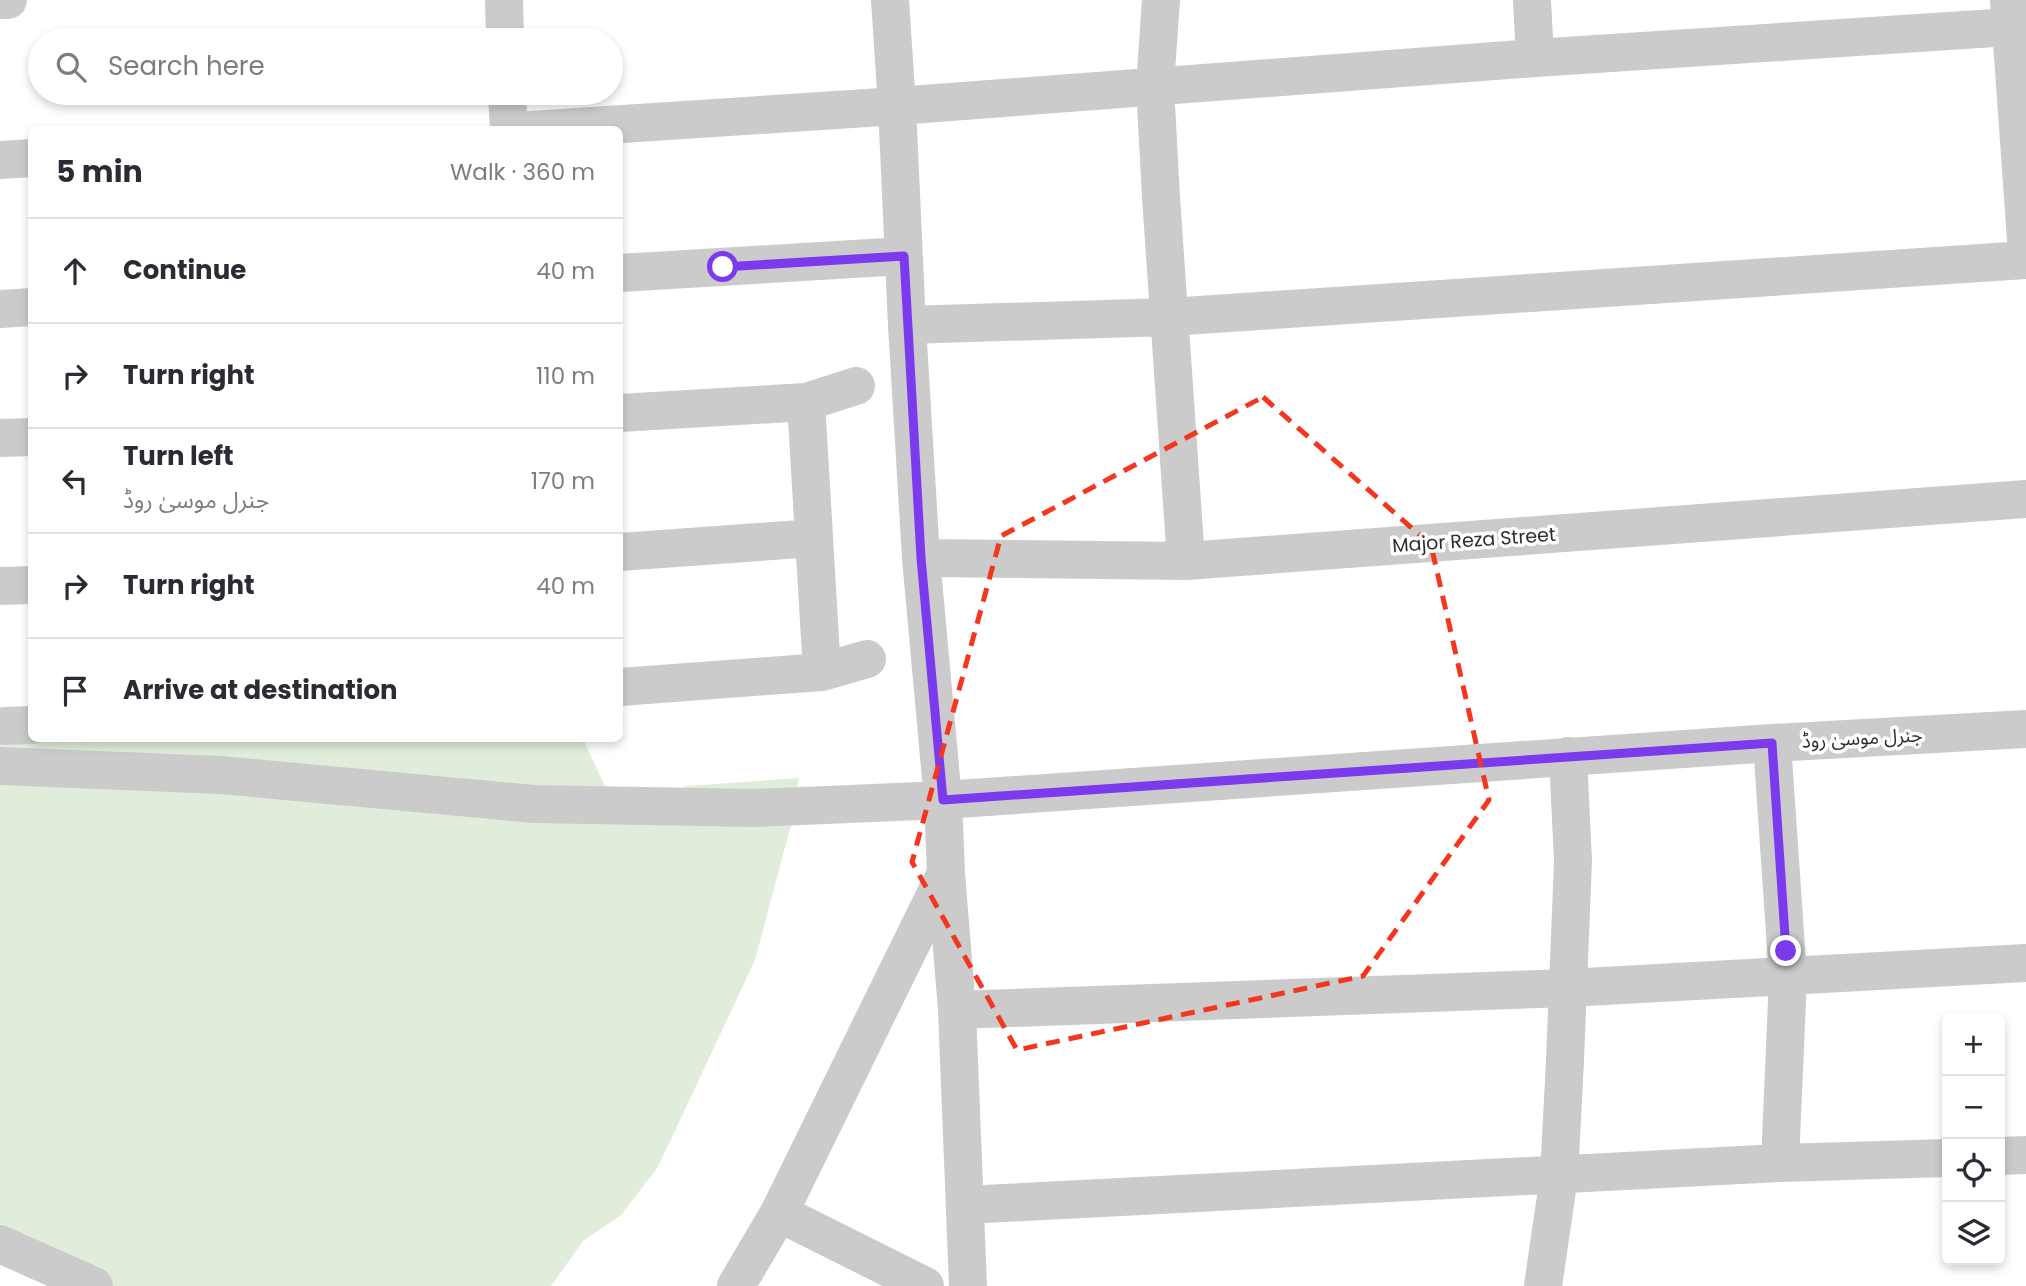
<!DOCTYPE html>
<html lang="en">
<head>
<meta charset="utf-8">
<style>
  body { margin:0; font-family:Poppins,"Noto Sans Arabic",sans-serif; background:#f7f7f7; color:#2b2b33 }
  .controls { position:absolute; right:21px; bottom:21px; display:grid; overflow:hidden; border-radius:10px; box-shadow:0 4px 10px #0003 }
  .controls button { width:63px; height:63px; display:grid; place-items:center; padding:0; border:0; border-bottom:2px solid #e1e1e2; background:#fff; color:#2b2b33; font:35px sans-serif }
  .stop { position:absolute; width:21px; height:21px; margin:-16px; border:5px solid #7c3aed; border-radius:50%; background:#fff }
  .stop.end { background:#7c3aed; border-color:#fff; box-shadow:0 2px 7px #0008 }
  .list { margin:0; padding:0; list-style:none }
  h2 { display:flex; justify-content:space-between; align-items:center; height:91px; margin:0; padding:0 28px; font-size:30px }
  h2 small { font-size:23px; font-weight:400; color:#7c7c81 }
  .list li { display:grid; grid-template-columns:46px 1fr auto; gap:21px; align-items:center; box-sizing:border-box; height:105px; padding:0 28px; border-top:2px solid #e1e1e2 }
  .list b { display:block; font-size:26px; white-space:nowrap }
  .list p { margin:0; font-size:23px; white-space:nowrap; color:#7c7c81 }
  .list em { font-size:23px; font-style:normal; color:#7c7c81 }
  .icon { flex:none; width:38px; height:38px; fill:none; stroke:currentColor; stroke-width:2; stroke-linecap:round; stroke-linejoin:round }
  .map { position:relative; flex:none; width:2026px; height:1286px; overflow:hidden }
  .search { position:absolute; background:#fff; box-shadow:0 4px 10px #0003; left:28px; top:28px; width:595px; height:77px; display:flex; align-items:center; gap:18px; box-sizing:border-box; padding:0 24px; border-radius:38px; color:#7c7c81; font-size:26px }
  .panel { position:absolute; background:#fff; box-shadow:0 4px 10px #0003; left:28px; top:126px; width:595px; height:616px; border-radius:10px }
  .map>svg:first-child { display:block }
  .green { fill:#e0edda }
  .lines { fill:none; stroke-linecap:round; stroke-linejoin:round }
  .minor { stroke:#cbcbcb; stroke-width:38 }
  .route { stroke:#7c3aed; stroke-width:9 }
  .marked { fill:none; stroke:#f5361f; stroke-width:5; stroke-dasharray:14 9; stroke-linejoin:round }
  .labels { text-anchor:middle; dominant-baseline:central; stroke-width:7; stroke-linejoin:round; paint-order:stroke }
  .street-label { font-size:19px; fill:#2e2e2e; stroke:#fff }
</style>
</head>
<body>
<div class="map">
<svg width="2026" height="1286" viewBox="0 0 2026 1286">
  <rect width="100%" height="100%" fill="#fff"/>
  <path class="green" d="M39 738 583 739 622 823 686 786 799 778 792 821 755 960 658 1167 621 1215 583 1241 551 1286H49L0 1252V741Z"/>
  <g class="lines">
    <path class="minor" d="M0 0H8
      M504 0 505 40
      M890 0 897 106 907 325 921 558 943 800 946 873 957 1010 968 1286
      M1161 0 1155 86 1161 197 1186 561
      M1532 0 1535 58
      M2009 0 2026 240
      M507 93 509 130
      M531 130 897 106 1535 58 2026 26
      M0 160 32 158
      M620 273 903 256
      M0 309 32 307
      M907 325 1169 317 2026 260
      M806 402 822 672
      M620 413 806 402 856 386
      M0 438 32 437
      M620 552 814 538
      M921 558 1186 561 2026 499
      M0 586 32 585
      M620 687 822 672 867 659
      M4 726 32 725
      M1772 743 1788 977 1780 1163
      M0 766 221 775 534 804 754 808 943 800 1772 743 2026 729
      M957 1010 1567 988 2026 963
      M2000 1156 2026 1155
      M965 1205 1780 1163 1947 1158
      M779 1213 925 1286
      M0 1244 94 1286
      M736 1286 779 1213 945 875
      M1543 1286 1559 1176 1565 1061 1573 861 1568 756"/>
  </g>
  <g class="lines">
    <path class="route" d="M723 267 904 256 921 558 943 800 1772 743 1786 951"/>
  </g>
  <path class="marked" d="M1263 397 1431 545 1489 800 1363 976 1017 1050 912 862 1001 536Z"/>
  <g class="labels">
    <g class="street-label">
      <text transform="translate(1474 540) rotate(-4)">Major Reza Street</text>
      <text transform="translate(1862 738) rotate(-3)">جنرل موسیٰ روڈ</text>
    </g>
  </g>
</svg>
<div class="controls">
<button>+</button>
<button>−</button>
<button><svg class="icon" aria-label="locate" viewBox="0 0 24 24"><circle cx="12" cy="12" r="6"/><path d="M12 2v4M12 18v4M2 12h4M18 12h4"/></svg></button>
<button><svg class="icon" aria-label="layers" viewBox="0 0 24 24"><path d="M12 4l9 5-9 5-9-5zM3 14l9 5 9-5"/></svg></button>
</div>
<div class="stop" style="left:723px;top:267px"></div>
<div class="stop end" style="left:1786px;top:951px"></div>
<div class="search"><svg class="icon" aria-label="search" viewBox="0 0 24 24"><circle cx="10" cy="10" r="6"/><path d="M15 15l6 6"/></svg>Search here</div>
<section class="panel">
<h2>5 min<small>Walk · 360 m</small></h2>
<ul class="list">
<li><svg class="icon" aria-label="ahead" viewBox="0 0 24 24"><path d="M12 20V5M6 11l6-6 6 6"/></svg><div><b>Continue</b></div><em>40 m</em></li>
<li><svg class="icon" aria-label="right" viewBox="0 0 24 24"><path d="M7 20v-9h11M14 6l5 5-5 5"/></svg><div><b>Turn right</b></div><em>110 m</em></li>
<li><svg class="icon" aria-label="left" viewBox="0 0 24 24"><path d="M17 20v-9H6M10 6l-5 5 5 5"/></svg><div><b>Turn left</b><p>جنرل موسیٰ روڈ</p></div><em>170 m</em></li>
<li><svg class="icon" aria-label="right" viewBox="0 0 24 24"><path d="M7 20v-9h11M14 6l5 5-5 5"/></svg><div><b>Turn right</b></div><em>40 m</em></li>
<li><svg class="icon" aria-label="arrive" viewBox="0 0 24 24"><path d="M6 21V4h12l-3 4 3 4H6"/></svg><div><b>Arrive at destination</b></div></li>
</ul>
</section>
</div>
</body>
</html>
